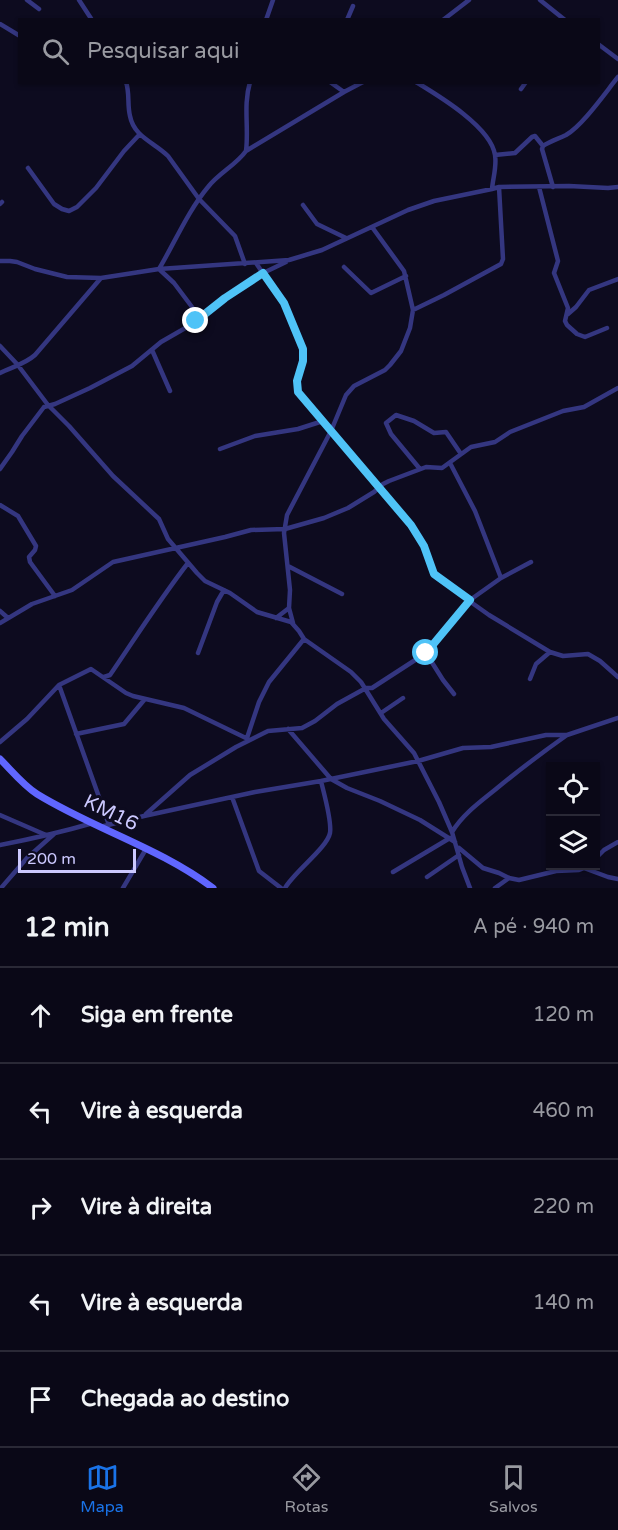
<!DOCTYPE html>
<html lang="pt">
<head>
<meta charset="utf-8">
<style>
  body { margin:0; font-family:"Varela Round",sans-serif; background:#131120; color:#f1f3f6 }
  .controls { position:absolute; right:18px; bottom:18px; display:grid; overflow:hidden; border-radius:0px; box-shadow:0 2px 4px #0004 }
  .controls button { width:54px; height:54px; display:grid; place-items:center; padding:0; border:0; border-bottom:2px solid #2a2936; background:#0a0817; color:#f1f3f6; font:30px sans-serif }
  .scale { position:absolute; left:18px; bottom:15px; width:118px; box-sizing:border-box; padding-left:6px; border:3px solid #ccc9ff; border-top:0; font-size:16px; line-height:21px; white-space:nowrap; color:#ccc9ff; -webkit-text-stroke:4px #0d0b1f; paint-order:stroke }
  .stop { position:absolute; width:18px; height:18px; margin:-14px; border:4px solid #4fc3f7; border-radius:50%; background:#fff }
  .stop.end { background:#4fc3f7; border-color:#fff; box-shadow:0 2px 6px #0008 }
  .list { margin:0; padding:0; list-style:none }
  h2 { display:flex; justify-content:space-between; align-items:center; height:78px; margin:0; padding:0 24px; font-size:26px }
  h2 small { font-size:20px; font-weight:400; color:#999aa1 }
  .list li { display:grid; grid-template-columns:39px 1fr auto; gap:18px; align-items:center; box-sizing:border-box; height:96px; padding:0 24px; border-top:2px solid #2a2936 }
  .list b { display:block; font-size:22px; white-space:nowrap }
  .list em { font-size:20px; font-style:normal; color:#999aa1 }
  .icon { flex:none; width:33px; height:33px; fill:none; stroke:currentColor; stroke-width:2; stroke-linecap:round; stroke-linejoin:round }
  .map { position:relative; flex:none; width:618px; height:888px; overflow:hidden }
  .search { position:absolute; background:#0a0817; box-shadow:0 2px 4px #0004; left:18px; right:18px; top:18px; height:66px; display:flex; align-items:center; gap:15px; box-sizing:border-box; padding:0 21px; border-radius:0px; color:#999aa1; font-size:22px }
  .sheet { height:558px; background:#0a0817 }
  nav { display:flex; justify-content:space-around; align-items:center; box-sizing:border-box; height:84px; border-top:2px solid #2a2936; background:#0a0817; font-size:16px; color:#999aa1 }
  nav a { display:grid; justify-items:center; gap:3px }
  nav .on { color:#1a73e8 }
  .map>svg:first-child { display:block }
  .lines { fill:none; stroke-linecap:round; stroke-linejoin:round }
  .street { stroke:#343680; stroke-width:4.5 }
  .secondary { stroke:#6066ff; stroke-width:7 }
  .route { stroke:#4fc3f7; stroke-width:8 }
  .labels { text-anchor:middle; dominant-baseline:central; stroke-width:6; stroke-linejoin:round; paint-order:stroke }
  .street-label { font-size:20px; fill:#ccc9ff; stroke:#0d0b1f }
</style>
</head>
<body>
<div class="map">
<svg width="618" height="888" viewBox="0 0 618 888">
  <rect width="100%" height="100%" fill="#0d0b1f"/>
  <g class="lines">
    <path class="street" d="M27 0 39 9
      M79 0 92 20
      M540 0 565 20
      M266 20 273 0
      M347 20 353 6
      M443 20 469 0
      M0 24 20 36
      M598 44 618 59
      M126 82C130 94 127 104 130 116 134 137 154 142 168 156L199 199 235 236 245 264
      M330 82 344 92
      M416 82C439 96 491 127 495 155 497 166 493 178 492 189
      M521 89 526 82
      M246 151C249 127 243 106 250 82
      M495 155 515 153 532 137 535 136 543 146
      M28 168 54 204 62 209 69 211 77 207 96 188 124 151 139 135
      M539 187 558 261 554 273 568 308 565 321 567 325 577 334 585 337 607 328
      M553 187 542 149 543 146C550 141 558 139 566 135 583 125 605 93 618 77
      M0 204 2 202
      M303 205 317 224 346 238
      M0 261H10L17 262 35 269 67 277 101 278
      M256 263 283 303 303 349V361L297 381 298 392 411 525 424 546 432 571 437 578 489 615 550 652 563 656 588 654 600 661 618 677
      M344 267 371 293 406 276
      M159 269C175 242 188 211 208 187 219 173 236 165 246 151L344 92 363 82
      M159 269 174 283 201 319
      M413 310 444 295 501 264 503 259 499 187
      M568 314 576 307 589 290 618 279
      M0 346 17 364 48 405 69 426 113 476 159 519 168 539 197 573 205 581 230 593 257 612 291 622 299 631 304 639 351 672 361 682 384 719 414 753 439 802 452 832 462 867 470 888
      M152 350 170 391
      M0 373C12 367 25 364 35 355L101 278 159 269 289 260 322 250 408 210 434 201 492 189 499 187 569 186 608 188 618 187
      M220 449 255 436 298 429 323 421
      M450 463 475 511 501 578
      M0 469 12 452 22 436 44 407 55 404 90 388 132 366 161 342 201 319 225 298 257 276 286 262
      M420 469 391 434 386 423 396 415 414 421 434 433 446 432 461 454
      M0 505 18 516 36 546 35 550 29 557 30 562 55 596
      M288 566 342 594
      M0 611 8 618
      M276 618 289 608
      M0 623 32 604 72 590 113 562 225 537 251 530 285 529 324 518 348 508 374 492 383 484 389 481 426 467 442 468 471 447 495 442 510 432 563 411 584 407 618 388
      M293 623 289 608 290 590 284 533 287 515 331 431 346 395 354 386 385 370 390 365 401 351 410 328 413 310 404 271 372 227
      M198 653 217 602 224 590
      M426 653 443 680 454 694
      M104 677 110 675C136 637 160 599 188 563
      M530 679 536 664 550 652
      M59 685 109 825
      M381 713 403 698
      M288 729 331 779 347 788 380 801 420 820 455 842
      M76 734 124 724 145 699
      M247 738 259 702 269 682 304 639
      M0 742 27 719 59 685 91 669 126 693 133 696 184 708 250 740
      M232 797 259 871 281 888
      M146 814 190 775 236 747 268 731 302 728 315 721 337 704 366 688H372L426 653 470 600 501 578 531 562
      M0 815 46 835
      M100 827 144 816 255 792 321 781 418 761 463 748 491 747 546 735H567L618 718
      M452 832C463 814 480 802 496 789 519 770 543 752 567 735
      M0 845C31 839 62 832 93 823
      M459 848 483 868 499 873 509 878 519 880 556 871 579 870 589 866
      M596 858 604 850 618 842
      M584 868 608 877 618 879
      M393 872 450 838
      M427 877 459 855
      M1 888 27 858 54 834
      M123 888 146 849
      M285 888C294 872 327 848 330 833 332 821 324 794 321 781
      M495 888 509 878"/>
    <path class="secondary" d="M0 759C12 771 23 785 37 794 94 829 160 848 213 888"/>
  </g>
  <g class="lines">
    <path class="route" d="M196 321 225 298 263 273 284 303 303 349V361L297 381 298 392 411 525 424 546 434 574 470 600 426 653"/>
  </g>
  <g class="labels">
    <g class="street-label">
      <text transform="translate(111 813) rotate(26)">KM16</text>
    </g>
  </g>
</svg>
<div class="controls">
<button><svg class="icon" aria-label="locate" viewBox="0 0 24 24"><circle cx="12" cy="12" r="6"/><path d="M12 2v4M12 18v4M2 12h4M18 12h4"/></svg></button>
<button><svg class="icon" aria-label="layers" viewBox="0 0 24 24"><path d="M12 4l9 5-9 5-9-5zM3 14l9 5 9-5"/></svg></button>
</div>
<div class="scale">200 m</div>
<div class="stop" style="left:426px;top:653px"></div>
<div class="stop end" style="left:196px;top:321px"></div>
<div class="search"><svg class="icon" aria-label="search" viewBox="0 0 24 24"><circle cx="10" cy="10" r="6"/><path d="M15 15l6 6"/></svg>Pesquisar aqui</div>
</div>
<section class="sheet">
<h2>12 min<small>A pé · 940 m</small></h2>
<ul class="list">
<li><svg class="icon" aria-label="ahead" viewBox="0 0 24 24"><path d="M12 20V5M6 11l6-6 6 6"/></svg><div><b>Siga em frente</b></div><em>120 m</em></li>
<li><svg class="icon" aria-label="left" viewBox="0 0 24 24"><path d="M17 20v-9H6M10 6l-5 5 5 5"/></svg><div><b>Vire à esquerda</b></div><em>460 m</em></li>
<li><svg class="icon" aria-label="right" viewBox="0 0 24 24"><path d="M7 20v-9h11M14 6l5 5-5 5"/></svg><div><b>Vire à direita</b></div><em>220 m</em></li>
<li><svg class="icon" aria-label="left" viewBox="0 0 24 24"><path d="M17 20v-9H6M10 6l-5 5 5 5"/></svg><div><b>Vire à esquerda</b></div><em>140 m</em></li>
<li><svg class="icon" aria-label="arrive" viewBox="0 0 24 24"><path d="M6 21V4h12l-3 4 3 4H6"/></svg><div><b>Chegada ao destino</b></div></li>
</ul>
</section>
<nav>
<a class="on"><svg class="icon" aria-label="map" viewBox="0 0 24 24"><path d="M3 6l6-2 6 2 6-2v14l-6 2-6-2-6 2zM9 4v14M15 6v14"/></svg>Mapa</a>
<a><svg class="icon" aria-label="directions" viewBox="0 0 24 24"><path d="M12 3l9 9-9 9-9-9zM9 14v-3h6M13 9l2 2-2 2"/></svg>Rotas</a>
<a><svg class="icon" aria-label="saved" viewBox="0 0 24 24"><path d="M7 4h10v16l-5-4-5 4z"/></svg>Salvos</a>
</nav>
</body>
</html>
